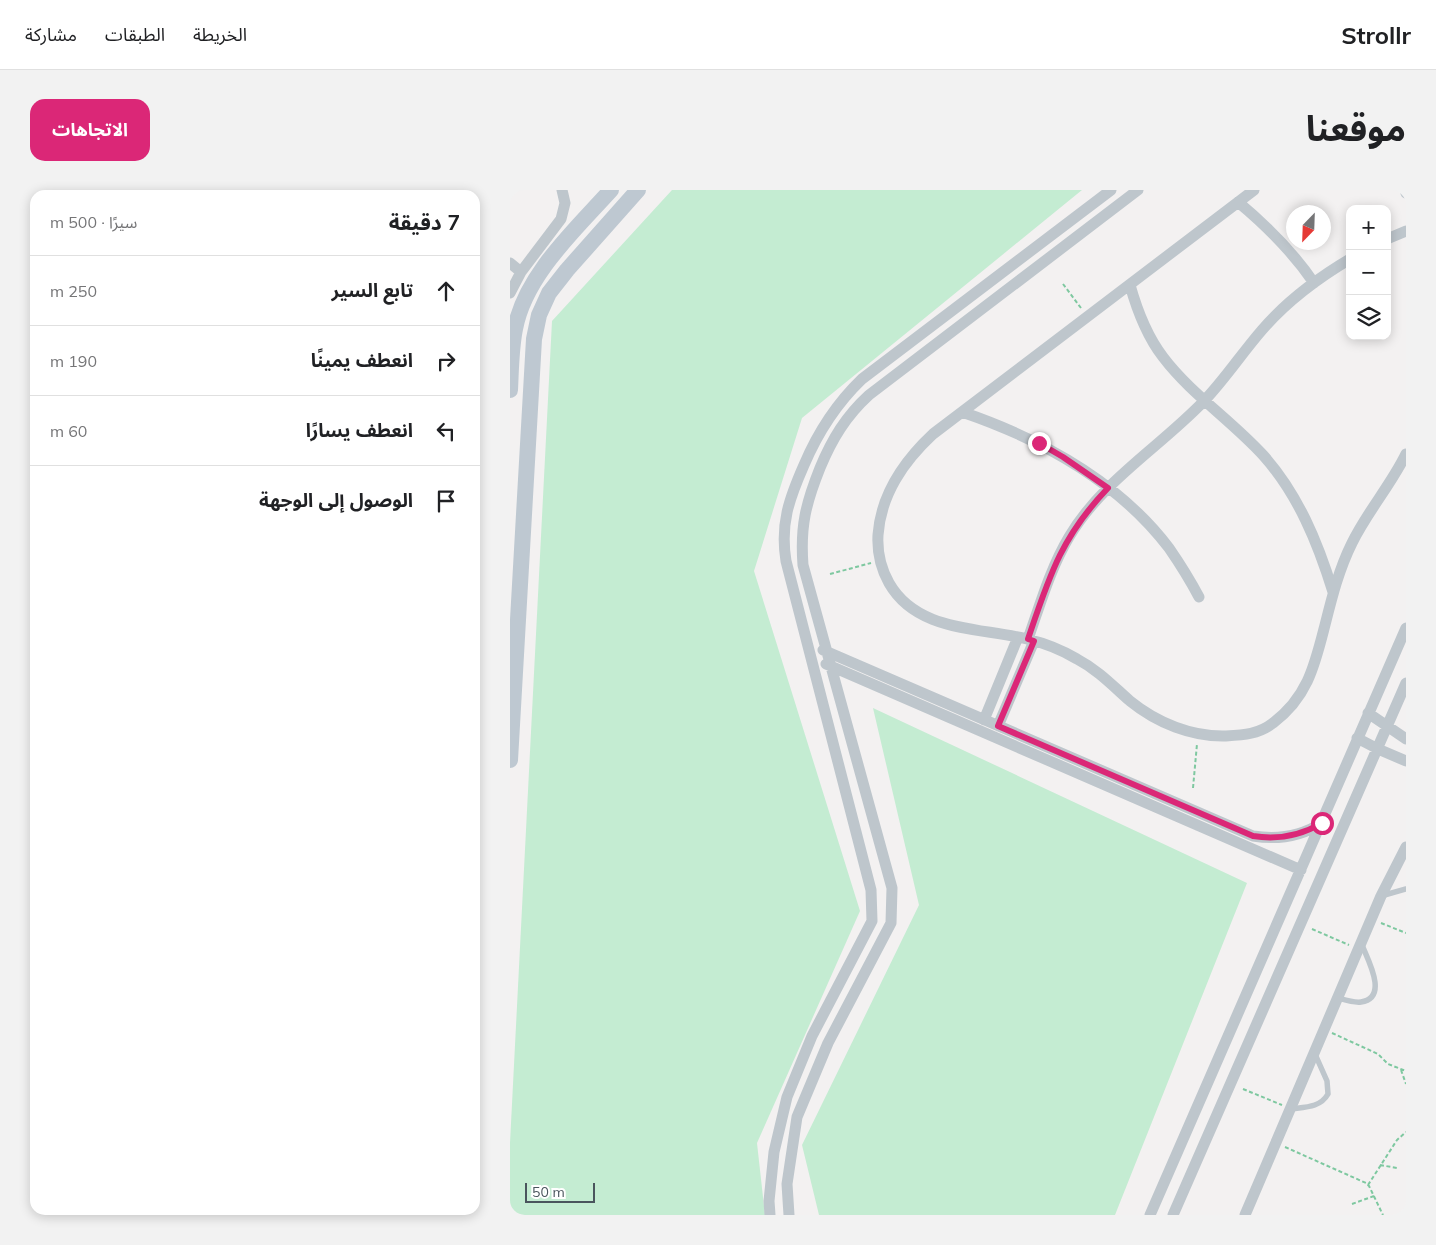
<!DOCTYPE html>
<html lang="ar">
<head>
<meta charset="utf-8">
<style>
  body { margin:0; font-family:Mulish,"Noto Sans Arabic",sans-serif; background:#f2f2f2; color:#202124; direction:rtl }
  .controls { position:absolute; right:15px; top:15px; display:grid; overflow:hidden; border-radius:10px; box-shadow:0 2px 12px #0003 }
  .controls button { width:45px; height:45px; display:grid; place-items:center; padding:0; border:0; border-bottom:1px solid #e0e0e0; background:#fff; color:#202124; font:25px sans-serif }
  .compass { position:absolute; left:776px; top:15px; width:45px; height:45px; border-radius:50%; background:#fff; box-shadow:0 2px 12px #0003; rotate:203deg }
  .scale { position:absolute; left:15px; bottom:12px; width:70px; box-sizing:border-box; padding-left:5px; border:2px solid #4a555d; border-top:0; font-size:14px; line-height:18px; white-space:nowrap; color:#4a555d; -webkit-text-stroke:4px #fff; paint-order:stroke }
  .stop { position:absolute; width:15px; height:15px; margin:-11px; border:4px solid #db2777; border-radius:50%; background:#fff }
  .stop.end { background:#db2777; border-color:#fff; box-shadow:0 1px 5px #0008 }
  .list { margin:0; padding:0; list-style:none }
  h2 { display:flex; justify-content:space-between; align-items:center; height:65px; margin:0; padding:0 20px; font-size:21px }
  h2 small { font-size:16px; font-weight:400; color:#757577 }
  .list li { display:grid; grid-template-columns:32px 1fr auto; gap:15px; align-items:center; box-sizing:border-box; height:70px; padding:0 20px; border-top:1px solid #e0e0e0 }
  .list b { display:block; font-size:19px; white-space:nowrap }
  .list em { font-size:16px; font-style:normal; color:#757577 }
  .icon { flex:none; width:28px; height:28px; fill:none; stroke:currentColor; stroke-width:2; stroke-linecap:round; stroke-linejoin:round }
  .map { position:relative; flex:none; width:896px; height:1025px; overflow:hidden; direction:ltr; border-radius:15px }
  header { display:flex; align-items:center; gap:30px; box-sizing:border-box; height:70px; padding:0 25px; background:#fff; border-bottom:1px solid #e0e0e0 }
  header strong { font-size:24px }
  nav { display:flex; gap:28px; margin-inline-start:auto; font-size:18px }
  .intro { display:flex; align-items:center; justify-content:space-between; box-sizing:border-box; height:120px; padding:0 30px }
  h1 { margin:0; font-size:35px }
  .button { padding:12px 22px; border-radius:15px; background:#db2777; color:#fff; font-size:18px; font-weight:700 }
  main { display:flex; gap:30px; padding:0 30px }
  aside { flex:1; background:#fff; border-radius:15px; box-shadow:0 2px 12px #0003 }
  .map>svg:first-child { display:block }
  .green { fill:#c4ecd2 }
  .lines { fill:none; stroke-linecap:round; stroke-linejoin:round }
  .path { stroke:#7ec8a0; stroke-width:2; stroke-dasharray:4 2.5; stroke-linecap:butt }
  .lane { stroke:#bec6cc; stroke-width:5.5 }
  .street { stroke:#bec6cc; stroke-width:11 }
  .secondary { stroke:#bec8d1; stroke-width:16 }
  .route { stroke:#db2777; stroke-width:6 }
</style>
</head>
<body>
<header>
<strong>Strollr</strong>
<nav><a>الخريطة</a><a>الطبقات</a><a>مشاركة</a></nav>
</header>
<div class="intro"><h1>موقعنا</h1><a class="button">الاتجاهات</a></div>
<main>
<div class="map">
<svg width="896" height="1025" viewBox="0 0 896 1025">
  <rect width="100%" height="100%" fill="#f3f1f1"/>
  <path class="green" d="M162 0H572L292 228 244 381 350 721 247 953 255 1025H0V953L42 131Z
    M363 518 737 693 605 1025H309L292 955 409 715Z"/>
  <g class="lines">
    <path class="path" d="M553 94 571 118
      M320 384 361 373
      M683 598 687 554
      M871 733 896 743
      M802 739 839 755
      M822 843 868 864 878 874 896 881
      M891 880 896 894
      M733 899 772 915
      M775 957 856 993 859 996 873 1025
      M870 975 887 978
      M858 995 887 950 896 942
      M842 1014 864 1006"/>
    <path class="lane" d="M871 706 896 699
      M828 808C835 810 844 813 851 812 879 808 858 770 852 755
      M780 919C795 917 810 918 818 904L817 891 805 864"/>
    <path class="street" d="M744 0 423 244C393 272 371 304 368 345 367 363 370 377 379 393 407 442 468 437 517 449 534 453 552 460 567 469 588 480 603 496 620 511 647 533 682 547 716 546 734 545 749 544 763 533 798 507 805 474 815 435 822 407 829 379 842 353 857 322 881 295 896 264
      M895 0 896 3
      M728 12C758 37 783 62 804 93
      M877 49 896 41
      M0 73 11 82
      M620 95C627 120 636 145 653 167 681 204 721 230 753 265 788 304 808 353 823 402
      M0 103 11 82 51 29 55 13 52 0
      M452 222C531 249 608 291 659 358 670 374 680 390 689 407
      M518 449C530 415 540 379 559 347 592 291 650 257 694 211 715 189 732 163 752 140 776 112 808 88 840 69
      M313 460 743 646C768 650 790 647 812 633
      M316 474 791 680
      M858 523 896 549
      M474 530 508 447
      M488 536 524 451
      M847 548 868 559 896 571
      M260 1025 259 1011 264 962 277 907 302 846 362 731 361 700 276 371C270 334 279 309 294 275 308 242 326 214 352 189L601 0
      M279 1025 277 994 287 927 318 853 381 733 382 698 293 375C290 336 296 313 310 278 322 249 336 226 359 205L628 0
      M640 1025 896 438
      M663 1025 896 493
      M735 1025 871 706 896 657"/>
    <path class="secondary" d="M0 200C1 180 1 159 5 139 15 85 66 39 101 0
      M0 570 24 149 29 125 39 103 57 80 128 0"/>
  </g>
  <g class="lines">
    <path class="route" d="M529 253 553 267 598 298C551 347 539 387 518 449L524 451 488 536 743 646C768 650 790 646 812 633"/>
  </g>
</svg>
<div class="controls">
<button>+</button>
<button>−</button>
<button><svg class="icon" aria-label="layers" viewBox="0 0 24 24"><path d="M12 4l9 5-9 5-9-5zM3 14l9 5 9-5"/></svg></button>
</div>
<svg class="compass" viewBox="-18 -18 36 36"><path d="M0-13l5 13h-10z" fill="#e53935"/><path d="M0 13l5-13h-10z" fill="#757577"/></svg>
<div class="scale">50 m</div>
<div class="stop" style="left:812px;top:633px"></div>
<div class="stop end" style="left:529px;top:253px"></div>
</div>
<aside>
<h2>7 دقيقة<small>سيرًا · 500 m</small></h2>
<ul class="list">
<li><svg class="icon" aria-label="ahead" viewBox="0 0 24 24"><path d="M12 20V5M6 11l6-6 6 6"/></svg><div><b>تابع السير</b></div><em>250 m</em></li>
<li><svg class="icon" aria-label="right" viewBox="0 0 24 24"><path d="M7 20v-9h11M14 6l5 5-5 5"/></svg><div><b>انعطف يمينًا</b></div><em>190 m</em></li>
<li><svg class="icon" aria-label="left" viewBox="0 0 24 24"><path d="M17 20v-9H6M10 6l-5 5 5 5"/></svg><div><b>انعطف يسارًا</b></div><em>60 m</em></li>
<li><svg class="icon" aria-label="arrive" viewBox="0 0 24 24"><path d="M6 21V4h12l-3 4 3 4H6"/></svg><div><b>الوصول إلى الوجهة</b></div></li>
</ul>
</aside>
</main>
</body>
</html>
